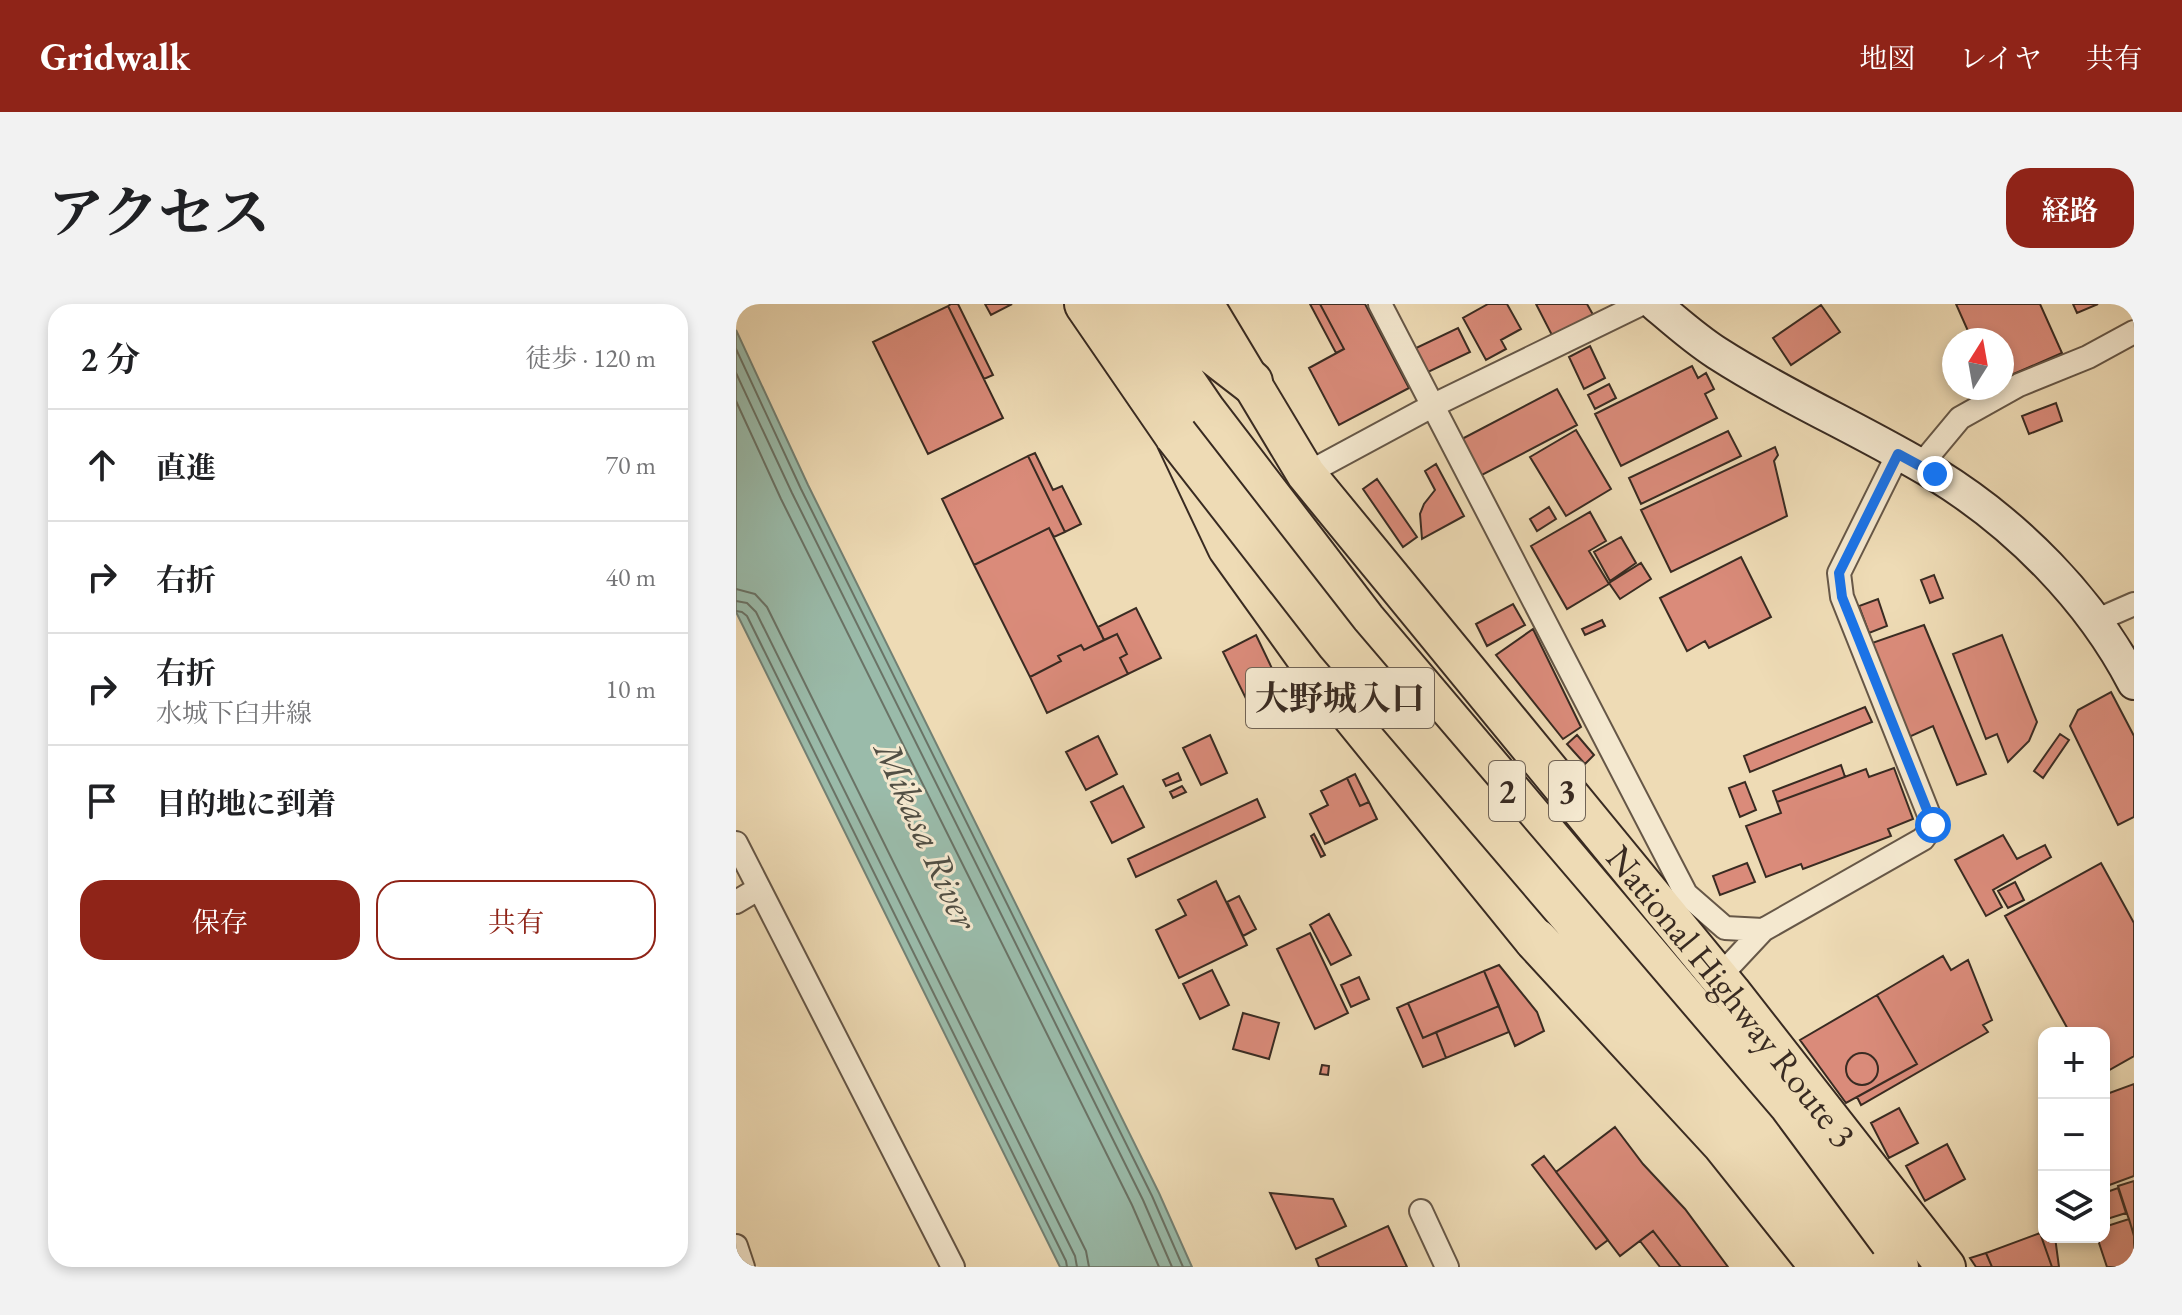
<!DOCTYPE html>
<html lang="ja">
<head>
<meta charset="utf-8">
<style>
  body { margin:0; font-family:"EB Garamond","Noto Serif JP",serif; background:#f2f2f2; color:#202124 }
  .controls { position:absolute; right:24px; bottom:24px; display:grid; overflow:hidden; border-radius:16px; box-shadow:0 4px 12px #0003 }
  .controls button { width:72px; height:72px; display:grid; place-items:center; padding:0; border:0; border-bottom:2px solid #e0e0e0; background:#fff; color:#202124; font:40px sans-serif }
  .compass { position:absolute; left:1206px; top:24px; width:72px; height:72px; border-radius:50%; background:#fff; box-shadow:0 4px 12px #0003; rotate:11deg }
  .stop { position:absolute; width:24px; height:24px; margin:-18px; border:6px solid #1a73e8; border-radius:50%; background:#fff }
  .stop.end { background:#1a73e8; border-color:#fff; box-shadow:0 2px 8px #0008 }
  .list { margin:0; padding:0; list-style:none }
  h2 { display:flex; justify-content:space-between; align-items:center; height:104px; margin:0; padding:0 32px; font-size:34px }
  h2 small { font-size:26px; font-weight:400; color:#757577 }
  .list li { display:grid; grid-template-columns:52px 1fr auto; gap:24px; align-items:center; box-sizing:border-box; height:112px; padding:0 32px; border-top:2px solid #e0e0e0 }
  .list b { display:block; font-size:30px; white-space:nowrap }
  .list p { margin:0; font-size:26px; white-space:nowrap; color:#757577 }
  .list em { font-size:26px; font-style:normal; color:#757577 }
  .actions { display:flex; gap:16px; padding:24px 32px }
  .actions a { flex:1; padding:18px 0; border:2px solid #8f2418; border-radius:24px; text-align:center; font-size:28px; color:#8f2418 }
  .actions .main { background:#8f2418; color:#fff }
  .icon { flex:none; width:44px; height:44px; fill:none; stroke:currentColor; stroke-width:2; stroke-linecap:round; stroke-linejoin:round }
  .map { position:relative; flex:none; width:1398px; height:963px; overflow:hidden; border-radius:24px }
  header { display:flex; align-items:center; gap:48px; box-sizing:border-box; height:112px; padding:0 40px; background:#8f2418; color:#fff }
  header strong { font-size:38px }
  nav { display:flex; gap:44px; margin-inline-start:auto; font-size:28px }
  .intro { display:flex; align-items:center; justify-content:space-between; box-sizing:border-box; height:192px; padding:0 48px }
  h1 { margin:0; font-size:56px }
  .button { padding:20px 36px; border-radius:24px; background:#8f2418; color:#fff; font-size:28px; font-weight:700 }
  main { display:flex; gap:48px; padding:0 48px }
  aside { flex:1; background:#fff; border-radius:24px; box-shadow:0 4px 12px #0003 }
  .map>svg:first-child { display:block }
  .water { fill:#9abbaa; stroke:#738174; stroke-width:2 }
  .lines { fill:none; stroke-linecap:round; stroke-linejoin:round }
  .shore { stroke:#6a7366; stroke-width:2 }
  .building { fill:#da8b7a; stroke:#392b22; stroke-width:2 }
  .minor-casing { stroke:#665747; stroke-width:26 }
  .secondary-casing { stroke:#392b22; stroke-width:36 }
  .trunk-casing { stroke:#392b22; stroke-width:42 }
  .motorway-casing { stroke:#392b22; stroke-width:46 }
  .minor { stroke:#f4e8cf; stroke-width:22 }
  .secondary { stroke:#f4e8cf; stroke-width:32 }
  .trunk { stroke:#eedbb5; stroke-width:38 }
  .motorway { stroke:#eedbb5; stroke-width:42 }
  .motorway-bridge-casing { stroke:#392b22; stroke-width:46; stroke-linecap:butt }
  .motorway-bridge { stroke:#eedbb5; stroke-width:42 }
  .route { stroke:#1a73e8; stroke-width:10 }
  .labels { text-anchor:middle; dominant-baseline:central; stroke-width:6; stroke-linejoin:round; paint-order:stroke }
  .shield { fill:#f4e8cf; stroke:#716456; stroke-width:2 }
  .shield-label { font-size:34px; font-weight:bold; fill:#392b22 }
  .street-label { font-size:36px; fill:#392b22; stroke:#f4e8cf }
  .water-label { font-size:38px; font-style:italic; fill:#514f44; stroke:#f4e8cf }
</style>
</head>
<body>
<header>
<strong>Gridwalk</strong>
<nav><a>地図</a><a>レイヤ</a><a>共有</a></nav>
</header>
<div class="intro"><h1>アクセス</h1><a class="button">経路</a></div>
<main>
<aside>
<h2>2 分<small>徒歩 · 120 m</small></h2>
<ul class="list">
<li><svg class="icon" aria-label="ahead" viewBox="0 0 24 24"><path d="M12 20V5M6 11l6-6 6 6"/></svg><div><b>直進</b></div><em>70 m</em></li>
<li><svg class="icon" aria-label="right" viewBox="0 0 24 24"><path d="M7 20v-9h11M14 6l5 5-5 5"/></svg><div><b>右折</b></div><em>40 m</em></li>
<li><svg class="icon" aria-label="right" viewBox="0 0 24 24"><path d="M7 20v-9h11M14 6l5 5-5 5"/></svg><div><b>右折</b><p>水城下臼井線</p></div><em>10 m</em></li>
<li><svg class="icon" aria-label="arrive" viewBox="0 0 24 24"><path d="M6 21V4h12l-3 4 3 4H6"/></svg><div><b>目的地に到着</b></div></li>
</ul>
<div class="actions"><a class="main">保存</a><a>共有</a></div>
</aside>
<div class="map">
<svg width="1398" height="963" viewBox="0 0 1398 963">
  <rect width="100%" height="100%" fill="#eedbb5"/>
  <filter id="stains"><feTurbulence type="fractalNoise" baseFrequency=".0025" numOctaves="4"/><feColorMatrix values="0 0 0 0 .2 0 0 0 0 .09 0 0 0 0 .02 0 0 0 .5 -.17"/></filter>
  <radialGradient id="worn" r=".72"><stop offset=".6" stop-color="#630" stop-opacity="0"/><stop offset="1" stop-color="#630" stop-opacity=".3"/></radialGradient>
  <path class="water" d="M0 26 72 181 423 889 456 963H324L0 308Z"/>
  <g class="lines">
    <path class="shore" d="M0 45 65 185 416 892 447 963
      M0 69 56 189 407 896 436 963
      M0 97 45 195 396 901 423 963
      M0 285 19 290 31 303 350 947 353 963
      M0 297 11 299 20 308 339 952 341 963
      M0 307 6 308 11 312 330 957 331 963"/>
  </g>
  <path class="building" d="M215 0H222L257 71 248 75 212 2Z
    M249 0H276L255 11Z
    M574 0H584L608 45 600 49Z
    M584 0H629L673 84 603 121 573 64 608 45Z
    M752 0H771L785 25 765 36 770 45 750 56 727 14Z
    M800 0H851L860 16 819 37Z
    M1220 0H1304L1326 49 1266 75V36H1236Z
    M1337 0H1362L1341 9Z
    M1085 1 1104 28 1055 61 1037 34Z
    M212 2 267 114 192 150 137 38Z
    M722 24 734 48 690 69 678 45Z
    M854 42 869 74 848 85 833 53Z
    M956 62 962 74 970 69 978 85 969 90 981 114 885 162 859 110Z
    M873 80 880 94 859 105 852 91Z
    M821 85 841 121 744 172 724 136Z
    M1320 99 1326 117 1293 130 1286 112Z
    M840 126 875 185 830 212 794 153Z
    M992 127 1005 152 905 200 893 174Z
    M1039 143 1042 151 1038 157 1051 212 935 268 905 206Z
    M299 149 317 186 326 182 345 220 329 228 292 152Z
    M292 152 329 228 318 233 313 224 238 261 206 195Z
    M700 160 728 212 686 235 684 210 688 200 699 186 689 167Z
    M641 175 681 233 667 243 627 185Z
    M813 203 820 215 801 227 794 215Z
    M854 208 870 237 853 247 873 280 831 305 795 242Z
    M313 224 368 336 348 346 345 341 322 352 325 357 294 373 238 261Z
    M885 233 900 259 874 277 858 248Z
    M1005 253 1035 313 973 344 969 337 951 347 924 294Z
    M905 259 915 275 884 295 873 279Z
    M1198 271 1207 294 1194 299 1185 276Z
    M1142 295 1151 322 1133 329 1123 302Z
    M777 300 789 321 751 342 740 320Z
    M400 304 425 354 392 370 384 354 391 350 381 330 368 336 362 323Z
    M866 316 869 322 849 331 846 325Z
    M1188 321 1250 470 1221 481 1197 422 1173 433 1136 339Z
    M797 325 845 423 827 435 760 351Z
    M381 330 391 350 384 354 392 370 311 409 294 373 325 357 322 352 345 341 348 346Z
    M520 331 543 379 553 375 564 396 521 417 487 348Z
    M1266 331 1301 418 1293 437 1272 458 1261 430 1250 435 1217 350Z
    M1375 388 1398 432V513L1382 521 1334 422 1342 406Z
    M573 400 579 412 569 418 562 405Z
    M1129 403 1136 418 1014 468 1008 452Z
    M1324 430 1333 436 1307 474 1298 467Z
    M474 431 491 469 465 481 447 444Z
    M841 431 858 451 849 460 831 440Z
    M362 432 381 470 350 486 330 448Z
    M1105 461 1109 473 1041 498 1037 487Z
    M1158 464 1177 515 1152 525 1155 532 1067 565 1065 560 1030 573 1010 522 1045 509 1041 498 1130 465 1133 473Z
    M442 469 445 476 430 482 427 476Z
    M619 470 633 498 624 502 611 474Z
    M611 474 624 502 633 498 641 515 589 540 574 510 592 501 585 487Z
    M1009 478 1020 506 1004 513 993 484Z
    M387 482 408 523 376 539 355 498Z
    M446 482 450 488 437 494 434 488Z
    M521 495 529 513 400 573 392 555Z
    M578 530 589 551 585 553 575 532Z
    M1267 531 1281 555 1309 541 1315 553 1257 586 1266 603 1250 612 1219 556Z
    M1011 559 1019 578 984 591 977 572Z
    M1365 559 1398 619V752L1368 769V729H1334L1269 612Z
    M480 577 511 641 443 674 420 626 450 611 442 596Z
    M1279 578 1288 596 1272 604 1262 587Z
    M503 592 520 625 507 632 491 598Z
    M593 610 615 651 595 661 574 621Z
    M574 629 612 709 579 725 541 645Z
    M1207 652 1215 666 1232 656 1256 716 1247 721 1252 728 1125 801 1121 793 1181 760 1141 691Z
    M763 661 801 708 808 727 779 742 748 667Z
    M476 666 493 701 464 715 447 680Z
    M748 667 763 702 687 734 672 699Z
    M623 673 633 695 615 703 605 681Z
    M1141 691 1181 760 1110 799 1064 736Z
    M672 699 687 734 700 728 710 754 687 763 661 704Z
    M763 702 773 728 710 754 700 728Z
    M507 709 543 719 533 755 497 745Z
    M1110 765a16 16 0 1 1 32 0a16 16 0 1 1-32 0Z
    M586 761 593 762 592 771 584 770Z
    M1398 780V872L1368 883V791Z
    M1163 804 1182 839 1153 854 1135 819Z
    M879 823 907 860 949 905 992 963H945L917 927 884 952 820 868Z
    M1211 840 1229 875 1189 897 1170 862Z
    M808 852 872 936 860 945 796 861Z
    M1398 877V931L1382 882Z
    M1382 884 1390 909 1368 916V889Z
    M534 889 597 895 610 922 560 945Z
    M1393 915 1398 932V963H1371L1361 933H1368V923Z
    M652 922 671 963H583L580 955Z
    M917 927 945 963H924L904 937Z
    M1308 928V933H1319L1323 963H1316L1304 929Z
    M1304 929 1316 963H1256L1250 949Z
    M1250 949 1256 963H1240L1234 954Z"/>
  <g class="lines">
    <defs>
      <path id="minor" d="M644 0 950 590 989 624 1027 626
        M1184 162 1224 114 1283 81 1352 53 1398 28
        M570 170 696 102 905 0
        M1359 317 1398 300
        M0 539 217 963
        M0 598 22 585
        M983 673 1027 626 1187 535 1197 521 1106 293 1103 269 1162 150
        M685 907 711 963
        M0 942 7 963"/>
      <path id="secondary" d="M919 0C939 17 959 35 981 49 1051 94 1128 127 1199 170 1280 220 1354 294 1398 379"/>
      <g id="trunk">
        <path id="s1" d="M468 0 570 170 995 688 1210 963"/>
      </g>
      <path id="motorway" d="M350 0 440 131 493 243 584 370 800 636
        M395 0 468 107 628 316 1046 810 1161 963
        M439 0 458 34 515 78"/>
    </defs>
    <use href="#minor" class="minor-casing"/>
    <use href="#secondary" class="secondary-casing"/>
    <use href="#trunk" class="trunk-casing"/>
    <use href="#motorway" class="motorway-casing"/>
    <use href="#minor" class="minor"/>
    <use href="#secondary" class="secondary"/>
    <use href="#trunk" class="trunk"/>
    <use href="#motorway" class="motorway"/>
    <defs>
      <path id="motorway-bridge" d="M440 131 602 339 1020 828 1120 963
        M800 636 987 839 1086 963"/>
    </defs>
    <use href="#motorway-bridge" class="motorway-bridge-casing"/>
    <use href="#motorway-bridge" class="motorway-bridge"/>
  </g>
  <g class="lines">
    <path class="route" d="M1197 521 1106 293 1103 269 1162 150 1199 170"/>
  </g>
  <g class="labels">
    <g class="shield">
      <rect x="510" y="364" width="188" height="60" rx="6"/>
      <rect x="753" y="457" width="36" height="60" rx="6"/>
      <rect x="813" y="457" width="36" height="60" rx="6"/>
    </g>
    <g class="shield-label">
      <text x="604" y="394">大野城入口</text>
      <text x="771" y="487">2</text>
      <text x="831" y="487">3</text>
    </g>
    <g class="street-label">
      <text stroke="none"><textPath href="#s1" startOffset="872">National Highway Route 3</textPath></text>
    </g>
    <g class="water-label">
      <text transform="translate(191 531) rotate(66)">Mikasa River</text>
    </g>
  </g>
  <rect width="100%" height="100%" filter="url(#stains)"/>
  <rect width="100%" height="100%" fill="url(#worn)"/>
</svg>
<div class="controls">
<button>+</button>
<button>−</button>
<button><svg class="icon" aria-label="layers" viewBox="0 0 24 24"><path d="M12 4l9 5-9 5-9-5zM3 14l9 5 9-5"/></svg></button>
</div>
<svg class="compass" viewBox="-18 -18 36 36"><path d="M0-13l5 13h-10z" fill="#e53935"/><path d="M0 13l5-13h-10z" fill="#757577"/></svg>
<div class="stop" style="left:1197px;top:521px"></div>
<div class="stop end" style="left:1199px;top:170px"></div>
</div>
</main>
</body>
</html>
